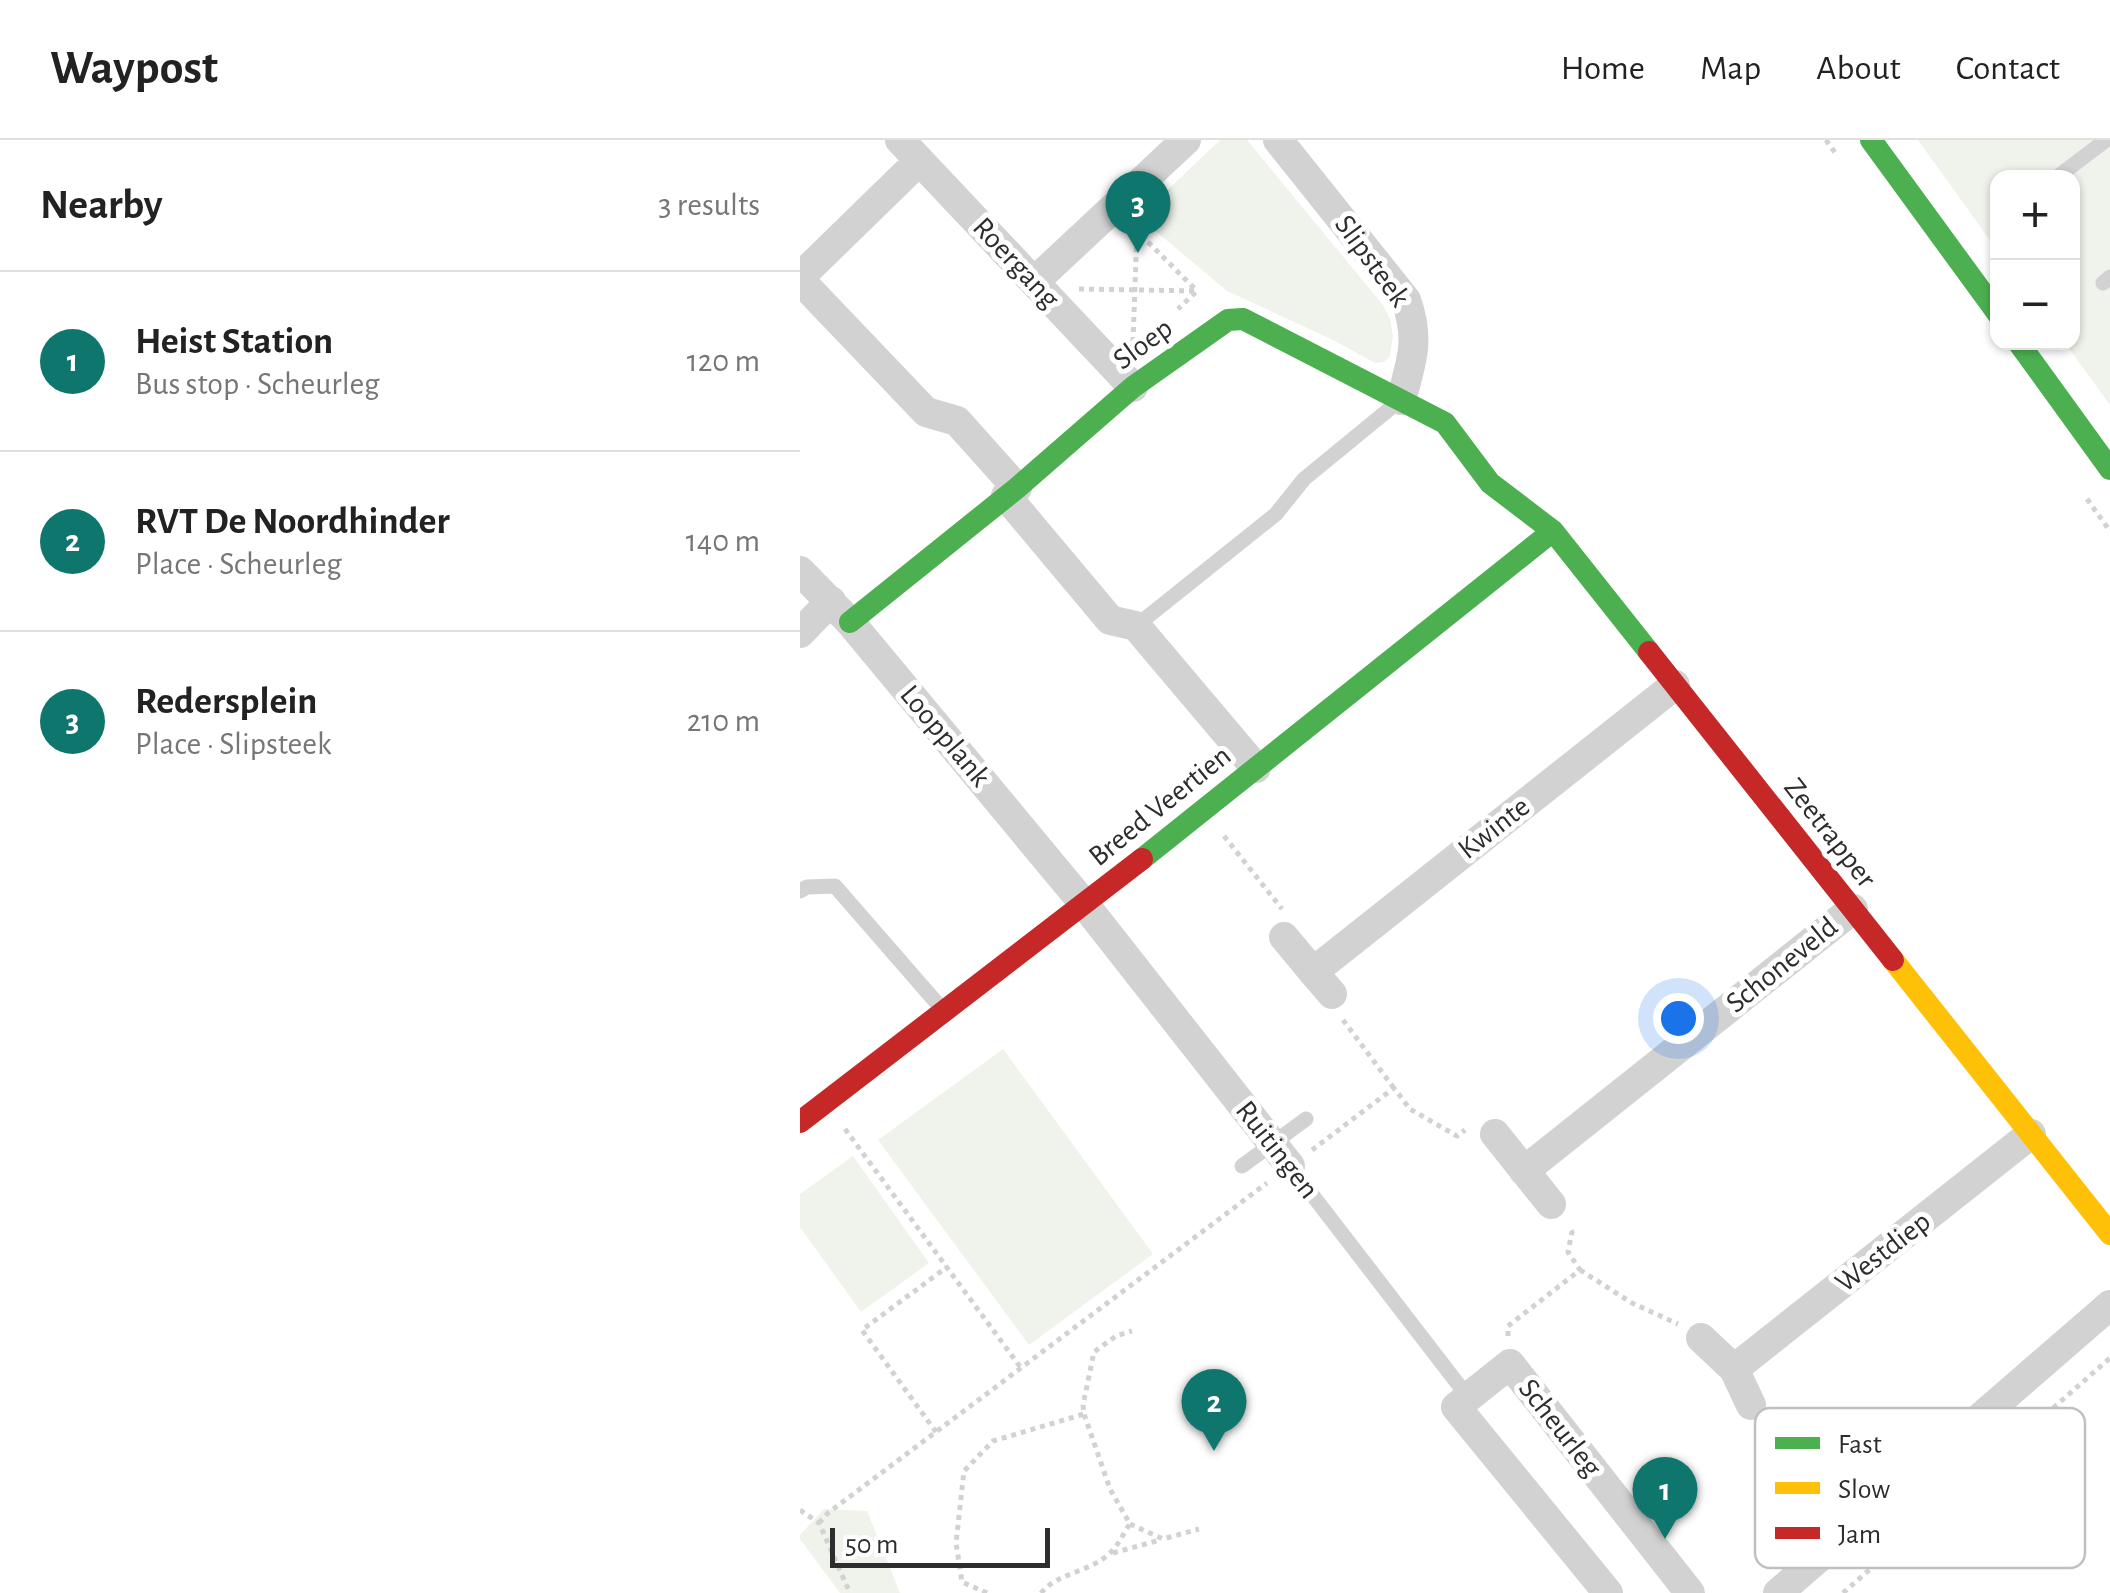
<!DOCTYPE html>
<html lang="en">
<head>
<meta charset="utf-8">
<style>
  body { margin:0; font-family:"Alegreya Sans",sans-serif; background:#f2f2f2; color:#222 }
  .controls { position:absolute; right:30px; top:30px; display:grid; overflow:hidden; border-radius:20px; box-shadow:0 2px 8px #0004 }
  .controls button { width:90px; height:90px; display:grid; place-items:center; padding:0; border:0; border-bottom:2px solid #e0e0e0; background:#fff; color:#222; font:50px sans-serif }
  .scale { position:absolute; left:30px; bottom:25px; width:220px; box-sizing:border-box; padding-left:10px; border:5px solid #2d2d2d; border-top:0; font-size:28px; line-height:35px; white-space:nowrap; color:#2d2d2d; -webkit-text-stroke:8px #fff; paint-order:stroke }
  .you { position:absolute; left:878px; top:878px; width:35px; height:35px; margin:-25px; border:8px solid #fff; border-radius:50%; background:#1a73e8; box-shadow:0 0 0 15px #1a73e833 }
  .badge { display:grid; place-items:center; width:65px; height:65px; border-radius:50%; background:#0f766e; color:#fff; font-size:32px; font-weight:700 }
  .pin { position:absolute; translate:-50% -82px; filter:drop-shadow(0 2px 5px #0008) }
  .pin::after { content:''; position:absolute; top:52px; width:35px; height:30px; background:inherit; clip-path:polygon(0 0,100% 0,50% 100%) }
  .list { margin:0; padding:0; list-style:none }
  h2 { display:flex; justify-content:space-between; align-items:center; height:130px; margin:0; padding:0 40px; font-size:42px }
  h2 small { font-size:32px; font-weight:400; color:#767676 }
  .list li { display:grid; grid-template-columns:65px 1fr auto; gap:30px; align-items:center; box-sizing:border-box; height:180px; padding:0 40px; border-top:2px solid #e0e0e0 }
  .list b { display:block; font-size:38px; white-space:nowrap }
  .list p { margin:0; font-size:32px; white-space:nowrap; color:#767676 }
  .list em { font-size:32px; font-style:normal; color:#767676 }
  .map { position:relative; flex:none; width:1310px; height:1453px; overflow:hidden }
  header { display:flex; align-items:center; gap:60px; box-sizing:border-box; height:140px; padding:0 50px; background:#fff; border-bottom:2px solid #e0e0e0 }
  header strong { font-size:48px }
  nav { display:flex; gap:55px; margin-inline-start:auto; font-size:35px }
  main { display:flex }
  aside { flex:1; background:#fff }
  .map>svg:first-child { display:block }
  .green { fill:#f0f3eb }
  .lines { fill:none; stroke-linecap:round; stroke-linejoin:round }
  .path { stroke:#d2d2d2; stroke-width:5; stroke-dasharray:5 5; stroke-linecap:butt }
  .lane { stroke:#d2d2d2; stroke-width:15 }
  .street { stroke:#d2d2d2; stroke-width:30 }
  .fast { stroke:#4caf50; stroke-width:22 }
  .slow { stroke:#ffc107; stroke-width:22 }
  .jam { stroke:#c62828; stroke-width:22 }
  .labels { text-anchor:middle; dominant-baseline:central; stroke-width:10; stroke-linejoin:round; paint-order:stroke }
  .street-label { font-size:30px; fill:#2d2d2d; stroke:#fff }
  .key { fill:#fff; stroke:#c0c0c0; stroke-width:2.5 }
  .key-label { font-size:28px; fill:#2d2d2d }
</style>
</head>
<body>
<header>
<strong>Waypost</strong>
<nav><a>Home</a><a>Map</a><a>About</a><a>Contact</a></nav>
</header>
<main>
<aside>
<h2>Nearby<small>3 results</small></h2>
<ul class="list">
<li><span class="badge">1</span><div><b>Heist Station</b><p>Bus stop · Scheurleg</p></div><em>120 m</em></li>
<li><span class="badge">2</span><div><b>RVT De Noordhinder</b><p>Place · Scheurleg</p></div><em>140 m</em></li>
<li><span class="badge">3</span><div><b>Redersplein</b><p>Place · Slipsteek</p></div><em>210 m</em></li>
</ul>
</aside>
<div class="map">
<svg width="1310" height="1453" viewBox="0 0 1310 1453">
  <rect width="100%" height="100%" fill="#fff"/>
  <path class="green" d="M420 0H447L583 165 590 179 593 196 590 216 584 222 575 223 533 200 427 151 339 77Z
    M1118 0H1310V265L1265 203 1272 202V38H1198L1197 110Z
    M203 909 353 1114 229 1205 78 1000Z
    M53 1016 129 1123 61 1172 0 1087V1054Z
    M24 1369 67 1371 100 1453H40L0 1399V1395Z"/>
  <g class="lines">
    <path class="path" d="M1026 0 1036 14
      M334 88 397 151
      M279 149 397 151 378 169
      M333 202 337 90
      M1287 359 1310 391
      M424 696 482 769
      M543 880 593 947
      M45 989 221 1228
      M512 1010 594 948 610 969 657 996 665 990
      M780 1130 832 1163 878 1184
      M708 1196V1186L780 1130 768 1112 772 1092 769 1088
      M968 1287 1031 1370
      M136 1292 62 1190 147 1127
      M0 1370 19 1383 50 1453
      M19 1383 28 1373 467 1043
      M330 1384 363 1399 399 1389
      M313 1413 360 1400
      M187 1453 162 1442 156 1403 164 1331 193 1301 284 1274 283 1265 294 1212 316 1196 332 1191
      M241 1453C258 1432 293 1432 312 1411 319 1404 324 1392 330 1384L310 1349 284 1274
      M1043 1453 1310 1218"/>
    <path class="lane" d="M1256 38 1306 0
      M1303 143 1310 137
      M336 486 476 374 504 339 598 262
      M0 751 7 747 35 746 142 869
      M442 1026 506 979
      M490 1026 668 1257"/>
    <path class="street" d="M100 0 333 247
      M478 0 606 160C620 200 612 220 601 260
      M0 137 119 21
      M0 140 126 272 157 281 217 348
      M234 142 386 0
      M206 356 310 480 336 486 456 628
      M0 431 50 482 285 765 490 1026
      M0 493 31 461
      M484 797 513 832
      M532 854 513 832 875 545
      M695 994 751 1064
      M724 1031 1053 769
      M901 1198 934 1229 951 1265
      M934 1229 1231 994
      M808 1453 656 1267 710 1224 890 1453
      M978 1453 1310 1165"/>
    <path class="fast" d="M1071 0 1198 174
      M1218 202 1310 329
      M50 482 217 348 333 247 428 180 443 179 645 283 690 343 753 391 849 512
      M342 719 753 391"/>
    <path class="slow" d="M1093 820 1310 1094"/>
    <path class="jam" d="M849 512 1093 820
      M0 982 342 719"/>
  </g>
  <g class="labels">
    <g class="street-label">
      <text transform="translate(572 121) rotate(54)">Slipsteek</text>
      <text transform="translate(216 123) rotate(47)">Roergang</text>
      <text transform="translate(343 204) rotate(-36)">Sloep</text>
      <text transform="translate(145 596) rotate(50)">Loopplank</text>
      <text transform="translate(360 666) rotate(-39)">Breed Veertien</text>
      <text transform="translate(694 688) rotate(-38)">Kwinte</text>
      <text transform="translate(1030 693) rotate(52)">Zeetrapper</text>
      <text transform="translate(982 825) rotate(-39)">Schoneveld</text>
      <text transform="translate(477 1010) rotate(52)">Ruitingen</text>
      <text transform="translate(1083 1112) rotate(-38)">Westdiep</text>
      <text transform="translate(760 1288) rotate(52)">Scheurleg</text>
    </g>
  </g>
  <rect x="955" y="1268" width="330" height="160" rx="15" class="key"/>
  <rect x="975" y="1297" width="45" height="12" fill="#4caf50"/>
  <rect x="975" y="1342" width="45" height="12" fill="#ffc107"/>
  <rect x="975" y="1387" width="45" height="12" fill="#c62828"/>
  <g class="key-label">
    <text x="1038" y="1313">Fast</text>
    <text x="1038" y="1358">Slow</text>
    <text x="1038" y="1403">Jam</text>
  </g>
</svg>
<div class="controls">
<button>+</button>
<button>−</button>
</div>
<div class="scale">50 m</div>
<div class="you"></div>
<div class="pin badge" style="left:865px;top:1399px">1</div>
<div class="pin badge" style="left:414px;top:1311px">2</div>
<div class="pin badge" style="left:338px;top:113px">3</div>
</div>
</main>
</body>
</html>
